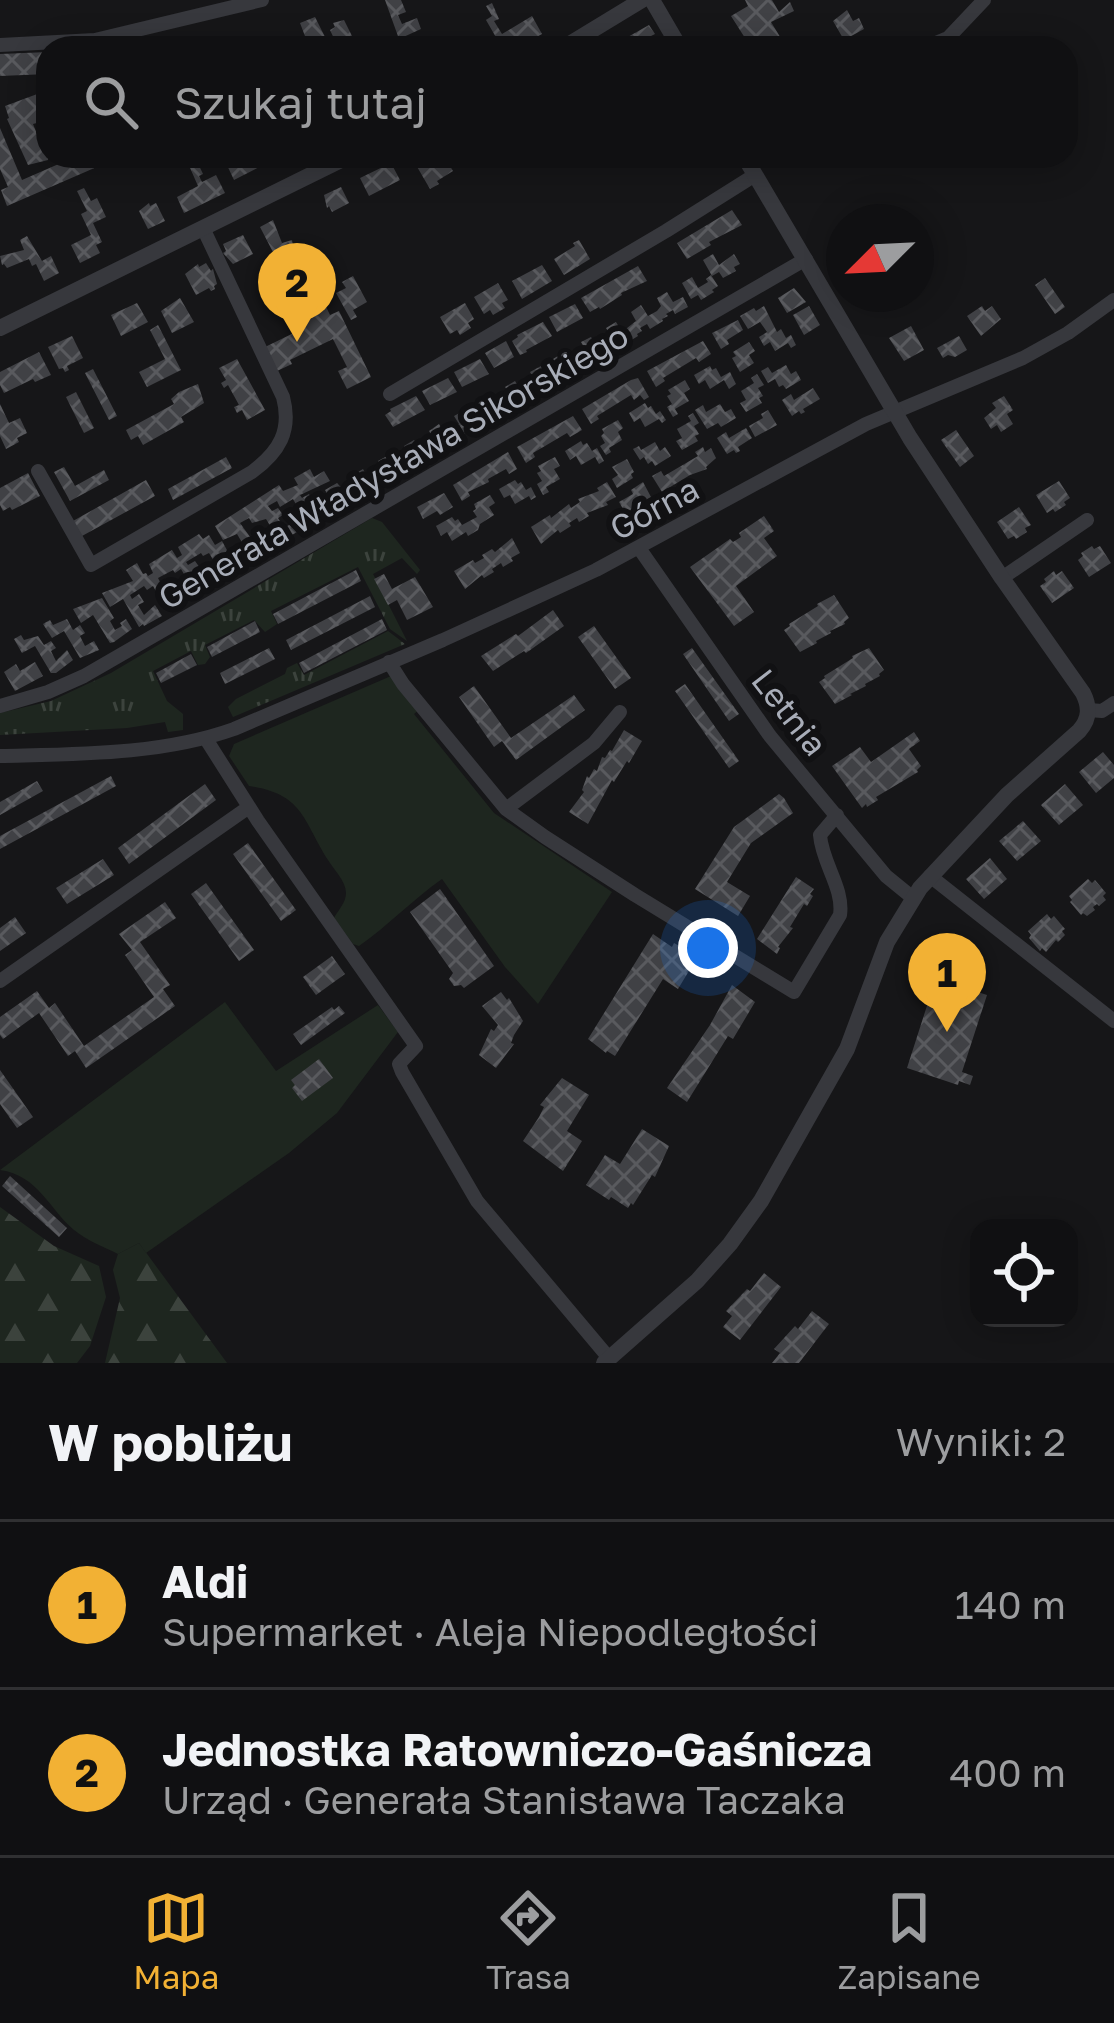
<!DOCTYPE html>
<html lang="pl">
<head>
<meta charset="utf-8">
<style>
  body { margin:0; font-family:"Golos Text",sans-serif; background:#1e1e20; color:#f1f3f6 }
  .controls { position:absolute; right:36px; bottom:36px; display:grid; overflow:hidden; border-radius:24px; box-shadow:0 6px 30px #0003 }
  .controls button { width:108px; height:108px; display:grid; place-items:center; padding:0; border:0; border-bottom:3px solid #303032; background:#101012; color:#f1f3f6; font:60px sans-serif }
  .compass { position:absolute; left:826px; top:204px; width:108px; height:108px; border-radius:50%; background:#101012; box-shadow:0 6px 30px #0003; rotate:246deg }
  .you { position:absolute; left:708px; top:948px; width:42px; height:42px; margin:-30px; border:9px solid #fff; border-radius:50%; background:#1a73e8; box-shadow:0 0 0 18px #1a73e833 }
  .badge { display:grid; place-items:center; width:78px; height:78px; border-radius:50%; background:#f2b134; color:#111; font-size:39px; font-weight:700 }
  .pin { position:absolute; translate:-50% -99px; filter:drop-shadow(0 3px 6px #0008) }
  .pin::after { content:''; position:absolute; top:63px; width:42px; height:36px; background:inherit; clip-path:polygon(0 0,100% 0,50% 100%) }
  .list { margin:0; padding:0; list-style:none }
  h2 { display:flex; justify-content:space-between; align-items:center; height:156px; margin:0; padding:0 48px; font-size:51px }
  h2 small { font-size:39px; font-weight:400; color:#9c9d9f }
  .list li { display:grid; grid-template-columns:78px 1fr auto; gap:36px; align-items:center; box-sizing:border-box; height:168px; padding:0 48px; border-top:3px solid #303032 }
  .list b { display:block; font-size:45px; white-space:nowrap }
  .list p { margin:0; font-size:39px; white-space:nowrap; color:#9c9d9f }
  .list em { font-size:39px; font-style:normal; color:#9c9d9f }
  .icon { flex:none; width:66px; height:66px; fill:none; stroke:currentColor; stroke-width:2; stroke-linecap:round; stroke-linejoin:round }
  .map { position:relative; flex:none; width:1114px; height:1363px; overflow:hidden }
  .search { position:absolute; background:#101012; box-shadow:0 6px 30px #0003; left:36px; right:36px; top:36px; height:132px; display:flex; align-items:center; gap:30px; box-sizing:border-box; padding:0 42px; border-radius:36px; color:#9c9d9f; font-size:45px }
  .sheet { height:492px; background:#101012 }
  nav { display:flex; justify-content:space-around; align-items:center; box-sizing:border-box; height:168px; border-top:3px solid #303032; background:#101012; font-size:33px; color:#9c9d9f }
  nav a { display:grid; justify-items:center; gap:6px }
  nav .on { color:#f2b134 }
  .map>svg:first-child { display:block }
  .grass { fill:url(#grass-tufts) }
  .forest { fill:url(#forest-firs) }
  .park { fill:#1e261f }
  .building { fill:url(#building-cross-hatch) }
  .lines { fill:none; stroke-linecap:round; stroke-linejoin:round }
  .minor { stroke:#37383d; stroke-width:14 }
  .tertiary { stroke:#37383d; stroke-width:16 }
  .labels { text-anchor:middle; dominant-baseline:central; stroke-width:12; stroke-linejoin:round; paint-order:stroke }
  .street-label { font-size:33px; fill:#a8adb8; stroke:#111113 }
</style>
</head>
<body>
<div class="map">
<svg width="1114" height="1363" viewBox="0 0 1114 1363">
  <defs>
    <pattern id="grass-tufts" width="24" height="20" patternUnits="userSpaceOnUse" patternTransform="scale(3)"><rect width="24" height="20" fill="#1e261f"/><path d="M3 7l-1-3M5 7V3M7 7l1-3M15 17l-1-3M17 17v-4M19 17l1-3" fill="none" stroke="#3c433d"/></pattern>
    <pattern id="forest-firs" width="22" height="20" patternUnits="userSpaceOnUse" patternTransform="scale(3)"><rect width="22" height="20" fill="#1e261f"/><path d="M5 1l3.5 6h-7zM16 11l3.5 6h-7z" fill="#3c433d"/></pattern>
    <pattern id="building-cross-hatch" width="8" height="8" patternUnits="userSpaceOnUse" patternTransform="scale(3)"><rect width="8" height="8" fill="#404145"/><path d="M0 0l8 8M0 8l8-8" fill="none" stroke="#595a5e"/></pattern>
  </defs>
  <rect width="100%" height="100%" fill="#161618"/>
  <path class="grass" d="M372 518 382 522 420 570 417 574 402 558 373 574 407 641 390 629 358 567 271 611 277 624 265 632 254 620 205 645 210 657 205 664 198 665 191 651 153 671 167 701 183 714V730L168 732 165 722 127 728 0 735V713L51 701 111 673Z
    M388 631 405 644 233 717 228 707 236 699 285 674 287 668 297 663 304 675Z"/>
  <path class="forest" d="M0 1207 54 1246 99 1266 106 1297 90 1346 77 1363H0Z
    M139 1243 227 1363H105L120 1298 113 1270 118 1254Z"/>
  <path class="park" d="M391 676 420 709 414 714 494 813 612 892 538 1004 505 967 442 879C412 900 389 925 359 946L353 944 334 918C338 910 346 903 346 893 346 881 334 870 328 860 303 821 304 794 249 786L229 756 234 744Z
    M225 1002 276 1071 378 1005 398 1032 337 1113 289 1153 146 1253 139 1243 118 1254C104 1247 86 1240 74 1230 50 1210 38 1175 0 1170Z"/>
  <path class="building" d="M385 0H401L406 12 398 15 402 24 417 18 421 29 399 39Z
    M745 0H772L779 12 790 2 794 11 771 22 782 40 768 48H739L736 44 745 38 731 16 748 6Z
    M492 3 499 19 494 21 502 34 532 16 542 34 516 48H479L497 39 486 20 492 16 486 6Z
    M847 10 853 21 859 18 864 29 844 40 833 21Z
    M315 17 325 37 308 44 300 23Z
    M344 20 354 40 338 47 330 30 335 27 333 23Z
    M649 25 655 34 649 37 653 44 647 48H632L626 38Z
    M48 52V74L0 76V54Z
    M48 90V120L33 124 41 144 45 142 48 149V160L28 165 7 119 9 118 5 106Z
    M0 128 22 180 77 156H122L7 206 1 190 8 187 0 169Z
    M233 156H252L255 162 259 160 257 156H263L267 163 234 180 225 161Z
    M425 156H444L453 171 437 181 439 184 430 189 416 165Z
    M195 157 203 174 199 176 202 182 216 175 225 193 184 213 177 197 198 186 187 161Z
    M391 163 400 180 369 196 360 178Z
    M341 187 349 203 332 212 329 206 327 208 324 195Z
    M84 188 91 201 97 198 106 217 93 223 102 242 96 245 100 253 80 263 71 245 91 235 81 214 87 211 77 191Z
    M149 203 150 206 156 203 165 221 148 229 139 211Z
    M732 210 742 225 709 242 711 245 687 259 677 243Z
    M273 220 282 243 292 240 294 250 298 248 330 315 339 311 371 377 347 389 338 371 347 367 333 339 290 360 292 364 277 371 265 347 304 328 299 317 305 314 260 227Z
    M243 235 253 254 233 264 223 253 226 251 223 244Z
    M27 236 42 261 51 256 59 273 44 281 36 264 32 266 29 259 7 268 4 264 2 265 0 256 24 250 20 240Z
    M579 240 590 259 564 275 554 259 575 246 573 243Z
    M713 254 719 265 734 254 740 264 734 267 736 271 723 278 719 272 712 276 703 260Z
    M206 263 211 271 213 269 217 284 214 286 215 289 211 291 209 288 196 295 185 274 198 264 199 267Z
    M542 265 552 281 522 299 512 281Z
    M638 266 647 281 621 293 622 295 600 309 599 307 590 312 581 298Z
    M711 275 718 286 712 290 714 292 701 300 698 295 691 299 682 283 692 277 698 288 708 282 706 279Z
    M353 276 367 302 353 310 357 317 351 320 336 293 346 288 342 282Z
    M1045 278 1065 307 1055 314 1035 285Z
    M498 283 508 300 502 303 505 308 493 315 490 310 484 314 474 297Z
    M794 288 806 302 787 313 778 298Z
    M667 292 673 302 683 297 688 307 675 314 673 310 666 314 668 316 662 319 663 321 650 329 647 324 640 328 642 331 637 334 638 336 625 344 622 339 615 343 606 328 616 322 622 332 636 321 631 312 641 305 648 316 657 311 661 306 657 298Z
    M180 298 194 322 172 333 161 311Z
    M137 303 148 322 121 336 111 315Z
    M465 303 474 319 468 323 471 328 460 335 457 330 450 334 440 317Z
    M575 304 583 318 557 332 549 317Z
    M764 306 777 332 781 329 786 338 791 335 796 345 791 348 788 343 775 351 770 342 764 346 759 337 767 332 760 322 748 329 740 316 754 308 756 311Z
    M809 306 820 325 804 335 793 315Z
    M982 306 985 311 992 306 1001 319 981 336 967 316Z
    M738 320 743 330 727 340 729 344 721 349 712 333Z
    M543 322 552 336 526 350 527 352 520 355 512 341 518 337 517 335Z
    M158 325 181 370 147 387 139 372 165 359 150 330Z
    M911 326 924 350 904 361 889 338Z
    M72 336 83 358 67 366 69 370 65 372 63 368 59 369 48 347Z
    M959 336 967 350 955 357 948 355 943 358 937 348Z
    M591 337 597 347 606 341 612 351 600 359 597 354 590 358 592 361 586 364 587 366 574 374 571 369 561 378 562 381 550 388 547 383 539 388 530 372 541 366 546 376 556 370 555 368 549 371 545 364 566 351 572 362 581 356 580 354 586 351 581 342Z
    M506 341 514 357 494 368 485 353Z
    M703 341 711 354 699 362 696 358 663 378 665 381 656 387 647 371Z
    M749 342 755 351 749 355 754 363 740 372 732 358 736 356 733 352Z
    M39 352 51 375 35 382 33 379 4 393 0 385V372Z
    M237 359 265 410 247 420 242 410 237 413 234 407 239 405 228 385 224 388 221 383 226 380 219 368Z
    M480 359 489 374 462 387 454 372Z
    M786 365 791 374 796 371 801 380 786 389 783 385 779 387 775 379 768 383 761 371 768 367 772 373Z
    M710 366 712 370 716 368 721 377 730 372 736 384 729 389 724 380 710 389 705 380 699 384 694 375Z
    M93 369 117 416 109 420 85 373Z
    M757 374 764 385 758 388 763 396 759 398 762 403 746 412 740 403 746 400 741 391 754 383 751 378Z
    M448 378 457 392 430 405 422 391Z
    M638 378 649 397 644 400 640 395 634 400 631 395 597 416 599 419 591 424 582 409 631 380Z
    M685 380 690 389 684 393 689 401 675 409 678 414 673 417 667 407 672 404 667 396 671 394 668 390Z
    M515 381 521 391 532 385 537 395 524 403 521 398 514 402 505 387Z
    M198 384 204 403 181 417 184 422 143 445 138 436 131 440 126 430 174 404 171 399 179 392Z
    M813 388 820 399 803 409 805 412 801 414 799 411 792 416 782 400 791 394 794 400Z
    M76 392 94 428 84 433 66 397Z
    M416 396 425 410 393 427 385 415 391 411 390 409Z
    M490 396 496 406 506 401 511 411 499 418 496 413 489 417 491 420 485 423 486 426 474 433 471 428 464 432 465 435 461 440 448 448 445 443 438 447 436 455 423 462 420 457 413 461 414 464 409 467 410 469 397 477 394 472 387 476 389 479 384 482 385 484 372 492 369 487 362 491 353 475 363 469 369 480 383 468 378 461 389 455 393 462 408 453 404 446 414 440 420 450 434 439 429 431 439 424 444 433 459 424 454 416 465 410 470 419 477 414 473 406Z
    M1004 396 1013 410 1007 414 1013 424 1001 432 997 425 991 429 984 418 996 408 992 403Z
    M645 403 648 408 651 406 656 414 660 411 666 420 662 423 659 419 645 427 640 418 634 422 629 413Z
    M0 404 9 423 20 418 27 433 17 438 19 442 6 449 0 436Z
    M720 404 725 412 731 409 736 418 721 427 718 423 707 429 695 410 703 405 706 412Z
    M768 410 777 425 755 437 749 426 763 418 761 414Z
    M693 413 699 423 694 426 699 434 695 436 698 441 682 450 676 441 682 438 677 429 691 421 688 416Z
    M573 416 582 430 570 437 567 433 545 446 533 453 535 457 526 463 517 447Z
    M618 420 623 428 618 432 622 440 609 448 611 452 606 455 600 446 605 443 601 436 604 433 602 429Z
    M746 428 752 438 738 447 740 451 736 453 734 450 727 454 717 438 726 432 729 438Z
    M956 430 974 456 960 467 941 440Z
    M581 441 583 445 587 443 592 451 597 448 604 461 599 464 595 457 581 465 576 456 570 460 565 451Z
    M655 442 660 451 665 447 671 456 655 466 652 461 648 464 644 457 640 460 633 449 639 446 641 450Z
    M703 447 705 452 711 448 716 458 706 467 707 469 690 475 662 492 652 476 661 471 664 476 698 456 695 452Z
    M508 452 517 469 509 474 506 469 488 479 489 482 468 492 470 496 462 501 453 485Z
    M226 457 232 468 173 500 168 489Z
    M555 457 560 466 554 469 560 479 546 487 549 492 543 495 537 484 542 481 537 473 541 471 538 466Z
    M627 459 634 472 631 474 633 478 617 488 612 479 618 475 612 467Z
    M64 467 75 486 104 470 109 480 70 501 54 472Z
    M310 469 314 477 324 471 330 481 300 495 302 498 309 494 313 502 308 505 311 509 319 504 322 510 327 507 332 516 308 526 293 499 280 507 277 501 268 506 272 511 278 508 283 515 278 518 284 528 292 523 297 532 280 542 266 519 252 523 249 518 240 523 253 541 266 533 272 550 261 557 256 553 250 556 237 534 223 540 215 526 279 485 283 491 298 485 294 478Z
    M28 473 40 496 12 510 10 507 3 511 0 505V488Z
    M146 480 155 496 82 536 73 521Z
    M515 480 518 484 521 482 526 490 531 487 536 497 531 500 529 496 515 504 510 495 504 498 499 489Z
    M1059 481 1070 498 1064 502 1066 505 1055 512 1053 509 1047 513 1036 495Z
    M607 482 616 497 606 502 608 505 587 513 589 516 579 522 577 518 569 523 571 526 560 533 558 530 541 544 531 527 550 515 551 518 569 504 571 508 580 502 578 499 599 491 597 488Z
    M643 482 651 497 626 514 619 502 633 494 631 490Z
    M337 483 346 493 351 490 356 498 337 511 325 490Z
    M444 493 453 507 440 515 437 511 423 519 417 507Z
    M490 495 495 503 489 507 494 515 480 524 478 530 468 536 466 532 452 541 447 532 441 536 436 526 452 517 455 521 458 519 462 525 477 517 473 511 476 509 474 504Z
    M1019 507 1031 525 1025 528 1027 532 1016 539 1014 536 1008 539 997 522Z
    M764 516 774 531 764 538 777 556 736 586 754 612 734 626 690 567 730 539 733 542 741 537 739 533Z
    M199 534 203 539 209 535 215 545 222 541 228 552 231 550 237 559 242 557 247 565 223 576 209 553 203 556 201 553 186 562 188 565 195 561 200 568 194 572 200 581 208 576 205 572 210 569 216 580 211 583 213 585 195 593 181 569 175 573 173 570 158 578 160 582 167 578 172 585 167 588 172 597 180 592 185 600 166 609 153 586 147 590 144 586 130 595 132 599 139 594 144 602 138 605 144 615 155 605 162 616 144 626 143 624 139 627 123 599 110 607 102 593 133 581 126 570 137 563 143 574 146 573 148 576 153 573 149 564 172 550 177 558 182 555 178 547Z
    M512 538 520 553 511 558 513 561 503 567 501 563 492 569 494 572 484 578 482 575 465 589 454 571 473 560 475 563 484 558 482 555 492 549 495 552Z
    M1092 546 1094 549 1100 546 1111 563 1089 577 1078 560 1083 556 1081 553Z
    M356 570 361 581 278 624 273 614Z
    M1054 571 1056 575 1062 571 1074 588 1052 603 1040 586 1046 582 1044 579Z
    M384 574 392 589 415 577 433 607 407 620 397 600 388 605 374 579Z
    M834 595 849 618 844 622 845 624 830 631 831 633 816 641 817 643 800 652 784 630 790 626 789 624 818 606 817 604Z
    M370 596 375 607 291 650 286 640Z
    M102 598 114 618 110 621 115 630 122 626 120 623 126 619 132 629 114 642 110 643 93 615 81 623 73 609Z
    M553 610 564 626 526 653 524 651 493 671 481 656 516 634 518 636Z
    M67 619 73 630 80 625 85 633 80 636 85 646 94 641 99 650 80 658 64 631 52 638 43 624 50 620 53 625Z
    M382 619 387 630 304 673 299 663Z
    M255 621 260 632 212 657 207 647Z
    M594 626 631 678 615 689 578 637Z
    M21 635 24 640 38 636 44 645 51 641 56 648 51 651 56 661 67 650 73 660 56 673H51L35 646 22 653 14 639Z
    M269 648 275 659 225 684 220 673Z
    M692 648 739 714 729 721 683 654Z
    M869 648 884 670 879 674 880 676 865 684 866 686 850 694 852 695 835 704 819 682 825 678 824 676 853 658 852 656Z
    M191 654 197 665 161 683 156 673Z
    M35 662 43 676 15 691 4 672 16 664 20 671Z
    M685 684 739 761 729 768 675 691Z
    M474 686 511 738 574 695 585 710 516 760 502 741 494 747 459 697Z
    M624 730 642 741 629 763 627 761 614 782 612 780 588 824 569 812 584 792 582 790 587 776 589 778 594 769 597 771 602 757 605 758 610 750 612 751Z
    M914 732 920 741 909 749 921 766 917 770 918 772 876 797 878 800 867 807 866 804 862 808 832 766 860 747 871 762Z
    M1103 752 1114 765V778L1096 793 1079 772Z
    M111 776 116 786 0 849V836Z
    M37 781 43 791 0 815V802Z
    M205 784 216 800 129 864 118 848Z
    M1065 784 1083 805 1059 825 1041 805Z
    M779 794 784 798 793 813 751 843 727 882 750 896 738 916 695 889 734 827Z
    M1023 821 1041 841 1017 861 999 841Z
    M248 843 296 910 281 921 233 854Z
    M990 858 1007 879 984 899 966 879Z
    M103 859 114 875 67 904 56 888Z
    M796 877 814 889 810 894 813 896 807 906 804 904 790 927 793 928 778 947 780 948 777 954 757 939Z
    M1088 879 1092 883 1095 880 1106 893 1103 896 1106 900 1099 906 1097 904 1093 907 1095 910 1087 916 1083 913 1081 915 1070 902 1072 900 1069 896Z
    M206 883 254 950 239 961 191 894Z
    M440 889 494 966 464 988 461 985 454 986 449 979 453 973 410 912Z
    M165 902 176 918 140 942 170 985 163 989 175 1006 86 1068 75 1051 68 1056 39 1013 3 1039 0 1035V1017L37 991 49 1008 55 1003 84 1046 154 997 125 955 132 950 119 934Z
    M1047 914 1051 919 1054 916 1065 929 1062 931 1065 935 1058 942 1056 940 1046 952 1042 948 1040 951 1029 938 1031 935 1028 931Z
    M15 917 26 933 0 951V928Z
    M653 934 672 947 674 943 683 948 681 952 695 961 678 989 663 979 615 1056 607 1051 606 1053 588 1039Z
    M332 956 345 974 316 995 303 977Z
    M950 983 987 995 962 1072 973 1076 970 1085 959 1081 958 1085 907 1068 933 987 942 990Z
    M732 985 755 1002 733 1039 728 1036 687 1102 667 1088 710 1025Z
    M501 992 507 1000 509 998 523 1021 514 1035 511 1043 514 1044 496 1068 479 1055 491 1029 494 1031 498 1025 482 1006Z
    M339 1006 345 1013 301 1045 293 1034 332 1007 334 1010Z
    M319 1059 333 1078 302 1101 292 1088 295 1085 291 1080Z
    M0 1070 33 1117 17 1128 0 1104Z
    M562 1078 589 1095 567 1131 582 1141 563 1171 523 1141 539 1117 544 1107 540 1105Z
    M642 1129 669 1146 655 1177 652 1175 633 1205 631 1203 628 1208 611 1197 609 1200 586 1185 605 1155 620 1164Z
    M10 1176 67 1228 59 1237 2 1186Z
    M764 1273 781 1287 740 1340 723 1327 732 1316 726 1311 747 1289 750 1291Z
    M812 1311 829 1324 825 1329 799 1363H772L780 1353 774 1349 795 1326 798 1329Z"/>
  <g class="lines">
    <path class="minor" d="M0 45 95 40 262 0
      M924 48 948 38 984 0
      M390 394 666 231 755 175
      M38 471 91 565 252 472C279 452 292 431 283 397L203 228
      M639 548 770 736 886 876 913 898
      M1002 578 1087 520
      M389 662 403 684 506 809 594 743 620 712
      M0 706 48 692 84 676 806 259
      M1089 710 1102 711 1114 703
      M206 739 258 821 416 1046 399 1064 402 1072 477 1201 609 1358
      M0 756C77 754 161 755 234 729L443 640 596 570 866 424 1023 358 1068 333 1114 300
      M506 809 545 837 635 895 794 992 840 915C844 888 822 863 820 835L837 815
      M930 876 1114 1021
      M0 981 249 807"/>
    <path class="tertiary" d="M652 0 680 48
      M563 48 642 0
      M0 328 349 156
      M604 1363 697 1281 730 1244 761 1201 847 1049 887 942 920 888 1007 795 1079 731C1090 719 1090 707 1083 693L1002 578 910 438 744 156"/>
  </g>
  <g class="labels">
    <g class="street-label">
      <text transform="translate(393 466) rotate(-30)">Generała Władysława Sikorskiego</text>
      <text transform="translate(654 508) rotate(-28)">Górna</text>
      <text transform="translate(790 712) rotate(52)">Letnia</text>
    </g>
  </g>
</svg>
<div class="controls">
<button><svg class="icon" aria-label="locate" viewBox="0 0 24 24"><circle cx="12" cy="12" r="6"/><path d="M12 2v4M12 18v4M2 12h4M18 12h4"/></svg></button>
</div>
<svg class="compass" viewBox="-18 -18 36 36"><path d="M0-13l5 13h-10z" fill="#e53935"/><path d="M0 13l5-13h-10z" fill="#9c9d9f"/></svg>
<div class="you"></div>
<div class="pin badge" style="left:947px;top:1032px">1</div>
<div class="pin badge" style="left:297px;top:342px">2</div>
<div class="search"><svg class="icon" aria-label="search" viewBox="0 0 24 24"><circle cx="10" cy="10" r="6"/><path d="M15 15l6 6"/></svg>Szukaj tutaj</div>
</div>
<section class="sheet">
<h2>W pobliżu<small>Wyniki: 2</small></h2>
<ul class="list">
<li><span class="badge">1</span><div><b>Aldi</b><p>Supermarket · Aleja Niepodległości</p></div><em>140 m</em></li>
<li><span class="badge">2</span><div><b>Jednostka Ratowniczo-Gaśnicza</b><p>Urząd · Generała Stanisława Taczaka</p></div><em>400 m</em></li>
</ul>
</section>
<nav>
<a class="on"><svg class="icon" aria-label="map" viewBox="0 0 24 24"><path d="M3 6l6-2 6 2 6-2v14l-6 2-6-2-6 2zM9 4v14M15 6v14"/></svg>Mapa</a>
<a><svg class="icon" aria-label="directions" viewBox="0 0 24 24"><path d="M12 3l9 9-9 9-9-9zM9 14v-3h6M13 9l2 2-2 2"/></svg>Trasa</a>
<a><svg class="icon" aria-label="saved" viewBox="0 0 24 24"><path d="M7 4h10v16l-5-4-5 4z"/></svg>Zapisane</a>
</nav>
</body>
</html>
